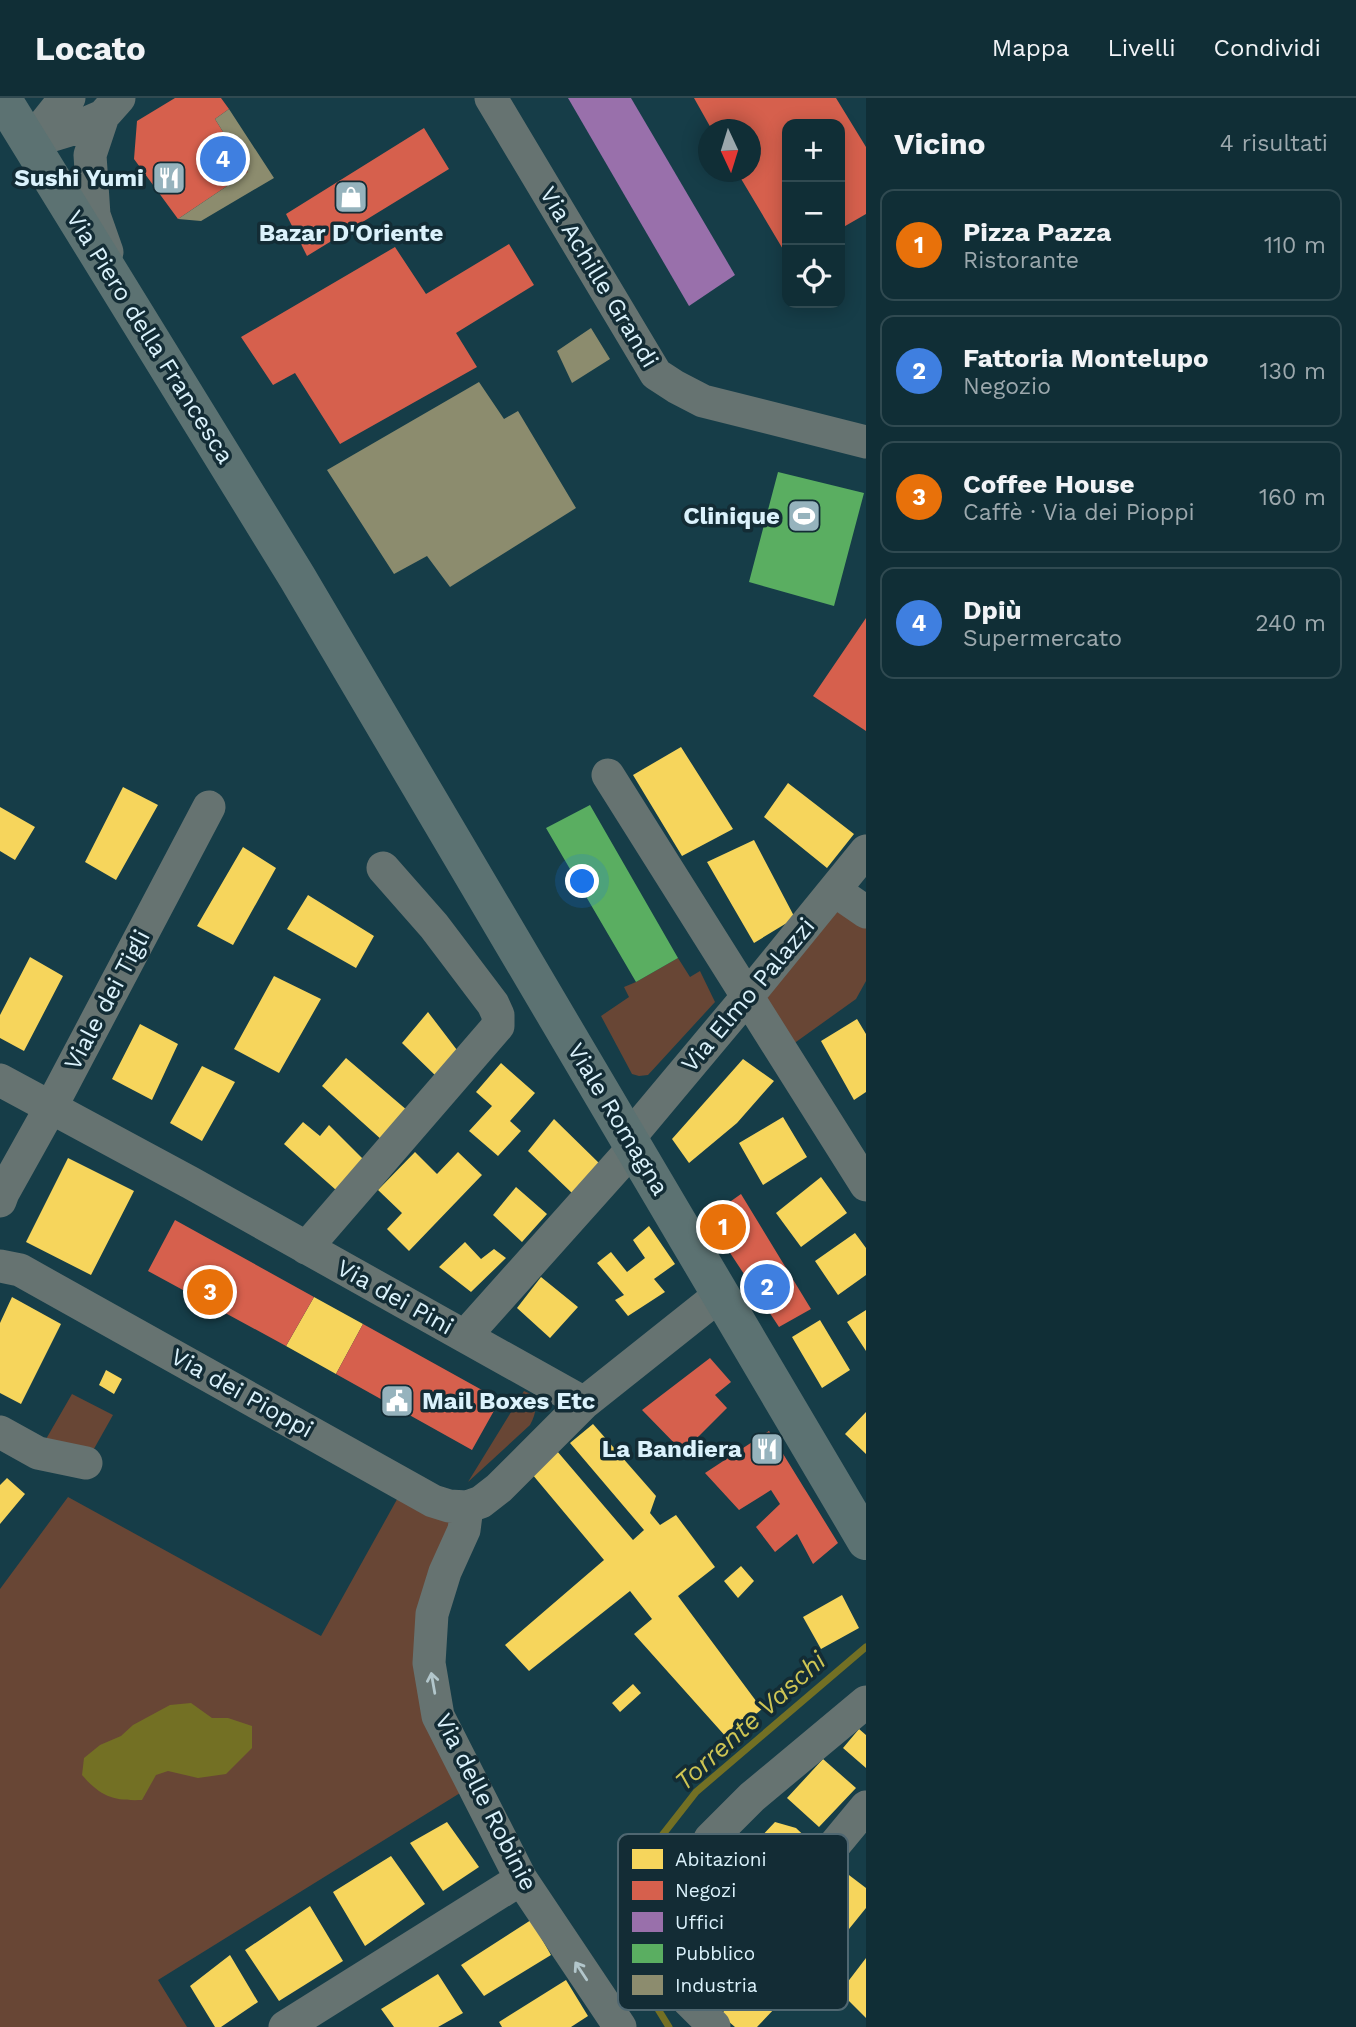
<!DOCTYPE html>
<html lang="it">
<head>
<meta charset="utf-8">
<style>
  body { margin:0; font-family:"Work Sans",sans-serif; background:#1e3a42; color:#f1f3f6 }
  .controls { position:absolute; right:21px; top:21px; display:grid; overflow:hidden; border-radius:14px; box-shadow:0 4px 18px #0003 }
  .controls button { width:63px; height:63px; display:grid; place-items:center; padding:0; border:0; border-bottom:2px solid #304a51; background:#102e36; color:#f1f3f6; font:35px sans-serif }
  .compass { position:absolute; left:698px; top:21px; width:63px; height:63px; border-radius:50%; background:#102e36; box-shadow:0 4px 18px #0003; rotate:176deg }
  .you { position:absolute; left:583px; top:784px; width:24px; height:24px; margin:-18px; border:5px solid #fff; border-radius:50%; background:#1a73e8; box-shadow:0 0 0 10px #1a73e833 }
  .badge { display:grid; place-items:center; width:46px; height:46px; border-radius:50%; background:#8c9099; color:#fff; font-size:23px; font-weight:700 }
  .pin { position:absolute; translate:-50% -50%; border:4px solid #fff; box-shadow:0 2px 7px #0006 }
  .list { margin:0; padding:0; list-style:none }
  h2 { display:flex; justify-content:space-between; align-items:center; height:91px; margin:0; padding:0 28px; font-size:30px }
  h2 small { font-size:23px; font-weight:400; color:#9ca8ad }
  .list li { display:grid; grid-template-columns:46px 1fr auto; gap:21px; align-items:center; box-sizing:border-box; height:112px; margin:0 14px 14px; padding:0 14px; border:2px solid #304a51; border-radius:14px }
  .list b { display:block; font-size:26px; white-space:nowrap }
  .list p { margin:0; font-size:23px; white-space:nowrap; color:#9ca8ad }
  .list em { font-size:23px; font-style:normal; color:#9ca8ad }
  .icon { flex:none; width:38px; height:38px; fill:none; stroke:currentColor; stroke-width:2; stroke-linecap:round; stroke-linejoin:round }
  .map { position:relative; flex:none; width:866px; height:1929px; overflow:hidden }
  header { display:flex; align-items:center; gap:42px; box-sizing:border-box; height:98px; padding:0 35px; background:#102e36; border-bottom:2px solid #304a51 }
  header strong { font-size:33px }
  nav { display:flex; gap:38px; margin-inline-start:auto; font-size:24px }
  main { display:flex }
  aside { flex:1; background:#102e36 }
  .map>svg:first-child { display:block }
  .green { fill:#684635 }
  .water { fill:#737024 }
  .homes { fill:#f6d55c }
  .shops { fill:#d6604d }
  .offices { fill:#9970ab }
  .public { fill:#5aae61 }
  .industry { fill:#8c8c6e }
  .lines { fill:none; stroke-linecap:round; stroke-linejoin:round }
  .stream { stroke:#737024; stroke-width:7 }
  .minor { stroke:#667371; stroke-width:33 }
  .major { stroke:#5c7272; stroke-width:38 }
  .oneway { stroke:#b2c6cb }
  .labels { text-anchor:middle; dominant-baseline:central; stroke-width:7; stroke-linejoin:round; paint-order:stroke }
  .poi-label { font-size:24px; font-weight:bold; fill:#dbf2fc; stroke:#132c35; text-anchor:end }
  .street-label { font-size:24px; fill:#dbf2fc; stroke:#132c35 }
  .water-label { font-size:26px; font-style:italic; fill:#cec554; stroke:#132c35 }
  .key { fill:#132c35; stroke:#4f6771; stroke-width:2 }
  .key-label { font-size:19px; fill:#dbf2fc }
</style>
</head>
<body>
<header>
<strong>Locato</strong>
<nav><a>Mappa</a><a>Livelli</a><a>Condividi</a></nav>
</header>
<main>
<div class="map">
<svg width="866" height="1929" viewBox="0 0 866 1929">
  <rect width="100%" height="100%" fill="#163d48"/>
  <path class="green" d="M834 792 866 814V883L856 901 782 954 747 899Z
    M678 860 690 879 700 873 715 904 648 977 639 978 632 976 601 918 629 899 624 889 636 884Z
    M524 1293 533 1297C537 1309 536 1316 530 1327L468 1384Z
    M72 1296 113 1317 86 1365 38 1355Z
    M405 1387 467 1409 429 1564 473 1687 158 1882 187 1929H0V1491L68 1399 321 1538Z"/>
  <path class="water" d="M191 1605 212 1620H228L252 1628V1650L226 1676 198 1680 168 1673 156 1677 142 1702C114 1703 101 1699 82 1677L84 1660 100 1647 121 1638 133 1627 170 1607Z"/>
  <path class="homes" d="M681 649 733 731 682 758 633 677Z
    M788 685 854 736 827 770 764 719Z
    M123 689 158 707 116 782 85 764Z
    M0 709 35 729 15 762 0 753Z
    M754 742 795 820 754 845 707 764Z
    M243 749 276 770 233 847 197 828Z
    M308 797 374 838 356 870 287 831Z
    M30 859 63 878 24 953 0 940V917Z
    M274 878 321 901 279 975 234 951Z
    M428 914 460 956 439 981 402 945Z
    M857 921 866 936V994L854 1002 821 943Z
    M140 926 178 946 152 1002 112 981Z
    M346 960 408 1013 383 1043 322 988Z
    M743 961 774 983 737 1025 689 1065 672 1041Z
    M501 965 535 995 510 1023 521 1033 498 1058 469 1033 492 1008 476 994Z
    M202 968 235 984 202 1043 170 1025Z
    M783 1019 807 1059 763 1087 739 1045Z
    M554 1021 601 1067 572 1095 528 1053Z
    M303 1024 320 1038 329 1027 365 1063 336 1092 284 1046Z
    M415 1054 437 1076 458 1054 482 1077 409 1153 387 1131 402 1115 378 1092Z
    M68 1060 134 1093 91 1177 26 1144Z
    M821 1079 847 1115 801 1149 776 1115Z
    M516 1089 547 1116 522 1144 493 1117Z
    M649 1128 675 1166 654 1181 665 1194 628 1218 615 1202 624 1197 597 1165 611 1154 627 1174 645 1160 633 1142Z
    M855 1135 866 1150V1177L838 1197 815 1163Z
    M465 1144 481 1161 494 1151 506 1160 471 1194 439 1169Z
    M541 1179 578 1209 550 1240 517 1210Z
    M12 1199 61 1226 21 1306 0 1295V1225Z
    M314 1199 363 1226 336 1276 286 1248Z
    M866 1212V1253L847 1224Z
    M820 1222 850 1272 822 1290 792 1239Z
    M106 1272 122 1281 114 1296 99 1287Z
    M866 1314V1356L845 1336Z
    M593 1326 656 1398 650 1415 660 1427 676 1417 715 1469 678 1498 762 1611 727 1640 634 1536 652 1521 630 1493 529 1573 505 1547 604 1462 532 1376 557 1353 633 1442 644 1432 570 1345Z
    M7 1380 25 1396 0 1426V1387Z
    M741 1468 754 1483 738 1500 724 1483Z
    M842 1497 859 1530 821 1551 803 1519Z
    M633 1586 641 1595 620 1614 612 1605Z
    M859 1631 866 1637V1670L843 1650Z
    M823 1661 856 1690 819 1729 787 1700Z
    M447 1724 479 1769 443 1793 410 1745Z
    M775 1724 796 1730 815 1748 790 1776 756 1744Z
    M391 1758 425 1806 365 1848 333 1794Z
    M845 1774 866 1790V1810L849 1831 816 1804Z
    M310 1808 343 1863 279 1903 245 1852Z
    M531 1822 551 1857 484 1898 461 1867Z
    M230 1857 258 1904 221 1929H215L190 1888Z
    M866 1860V1920L840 1894Z
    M438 1876 463 1915 438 1929H394L381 1911Z
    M566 1882 588 1918 571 1929H502L499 1924Z
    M746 1883 776 1909 757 1929H735L721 1917Z"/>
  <path class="shops" d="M175 0H221L229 11 215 21 248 74 178 121 134 61 137 23Z
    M694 0H836L866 49V116L840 131V26H787V158L737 74H750V32H712Z
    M424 30 449 71 307 158 286 116Z
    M509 146 534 187 456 235 477 269 340 346 295 275 273 287 241 239 395 149 426 196Z
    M866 520V633L813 598Z
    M741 1096 811 1211 779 1229 707 1120Z
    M175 1122 314 1199 286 1248 148 1173Z
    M363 1226 500 1302 472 1352 336 1276Z
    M710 1260 731 1284 715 1297 727 1310 683 1354 642 1312Z
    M769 1333 838 1445 813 1466 797 1436 775 1454 756 1429 780 1406 771 1392 739 1412 705 1375Z"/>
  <path class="offices" d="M568 0H631L735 177 689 208Z"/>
  <path class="public" d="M778 374 864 395 834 508 749 484Z
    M590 707 678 860 636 884 546 730Z"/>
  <path class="industry" d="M229 11 274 80 201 123 178 121 248 74 215 21Z
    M591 230 610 261 572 285 557 253Z
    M479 284 504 321 518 313 576 410 450 489 427 458 394 476 327 372Z"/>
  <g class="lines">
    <path class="stream" d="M669 1929 645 1890 636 1815 653 1749 696 1694 866 1549"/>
    <path class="minor" d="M491 0 656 276 676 289 703 303 866 344
      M30 44 73 31 103 18
      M30 44 62 4 69 0
      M107 154 94 117 90 57 103 18 119 0
      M608 677 866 1087
      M834 792 866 814
      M0 982 191 1085 584 1305
      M629 1040 747 899 866 753
      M0 1103 3 1095 51 1009 209 709
      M306 1150 498 928V917L493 906 434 828 383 770
      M0 1168 20 1172 433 1403 449 1408 467 1409 481 1404 499 1390 584 1305 721 1196
      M465 1238 634 1049
      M0 1334 38 1355 86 1365
      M467 1409 464 1432 445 1474 432 1516 429 1565 438 1618 521 1781 620 1929
      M740 1861 866 1709
      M714 1928 688 1902 680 1887 678 1839 690 1780 710 1741 752 1699 866 1604
      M285 1929 521 1781"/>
    <path class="major" d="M2 0 297 479 866 1443"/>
  </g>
  <defs><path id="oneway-shaft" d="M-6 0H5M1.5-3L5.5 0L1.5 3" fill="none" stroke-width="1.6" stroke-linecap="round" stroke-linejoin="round" transform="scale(1.75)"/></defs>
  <g class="oneway">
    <use href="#oneway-shaft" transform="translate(433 1585) rotate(-100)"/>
    <use href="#oneway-shaft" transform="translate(581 1873) rotate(-123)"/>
  </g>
  <defs>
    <symbol id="restaurant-square" viewBox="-11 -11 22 22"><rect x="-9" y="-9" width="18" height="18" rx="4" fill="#96b3bd" stroke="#132c35"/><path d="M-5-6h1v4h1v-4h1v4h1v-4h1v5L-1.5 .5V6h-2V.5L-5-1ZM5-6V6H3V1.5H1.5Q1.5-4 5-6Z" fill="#fff"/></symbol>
    <symbol id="shop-square" viewBox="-11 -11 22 22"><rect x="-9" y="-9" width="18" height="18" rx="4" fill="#96b3bd" stroke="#132c35"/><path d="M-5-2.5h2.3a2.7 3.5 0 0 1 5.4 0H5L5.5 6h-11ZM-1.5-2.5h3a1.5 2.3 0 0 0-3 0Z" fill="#fff"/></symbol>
    <symbol id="stadium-square" viewBox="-11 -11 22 22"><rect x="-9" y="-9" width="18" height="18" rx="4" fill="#96b3bd" stroke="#132c35"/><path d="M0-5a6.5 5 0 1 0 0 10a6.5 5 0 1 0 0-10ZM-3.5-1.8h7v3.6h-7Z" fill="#fff"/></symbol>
    <symbol id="civic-square" viewBox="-11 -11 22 22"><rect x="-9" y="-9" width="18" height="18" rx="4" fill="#96b3bd" stroke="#132c35"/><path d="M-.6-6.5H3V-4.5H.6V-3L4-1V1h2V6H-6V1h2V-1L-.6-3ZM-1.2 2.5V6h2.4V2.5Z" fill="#fff"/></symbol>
  </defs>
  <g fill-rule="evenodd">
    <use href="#restaurant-square" x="150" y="61" width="38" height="38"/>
    <use href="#shop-square" x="332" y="80" width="38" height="38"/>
    <use href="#stadium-square" x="785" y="399" width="38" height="38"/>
    <use href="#civic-square" x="378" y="1284" width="38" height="38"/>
    <use href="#restaurant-square" x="748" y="1332" width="38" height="38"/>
  </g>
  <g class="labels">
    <g class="poi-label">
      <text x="144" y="80">Sushi Yumi</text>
      <text x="351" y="135" text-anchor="middle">Bazar D'Oriente</text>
      <text x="780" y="418">Clinique</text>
      <text x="422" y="1303" text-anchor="start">Mail Boxes Etc</text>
      <text x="742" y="1351">La Bandiera</text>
    </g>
    <g class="street-label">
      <text transform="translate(599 179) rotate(59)">Via Achille Grandi</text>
      <text transform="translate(150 239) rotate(58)">Via Piero della Francesca</text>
      <text transform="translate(748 897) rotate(-50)">Via Elmo Palazzi</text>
      <text transform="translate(107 902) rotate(-62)">Viale dei Tigli</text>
      <text transform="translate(618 1021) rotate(59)">Viale Romagna</text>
      <text transform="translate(395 1199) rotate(29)">Via dei Pini</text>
      <text transform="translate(242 1295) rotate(29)">Via dei Pioppi</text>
      <text transform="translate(486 1704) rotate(63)">Via delle Robinie</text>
    </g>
    <g class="water-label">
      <text transform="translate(750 1623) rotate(-42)">Torrente Vaschi</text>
    </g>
  </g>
  <rect x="618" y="1736" width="230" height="176" rx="10" class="key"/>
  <rect x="632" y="1751" width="31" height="20" fill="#f6d55c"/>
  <rect x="632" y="1783" width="31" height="19" fill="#d6604d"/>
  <rect x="632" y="1814" width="31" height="20" fill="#9970ab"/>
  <rect x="632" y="1846" width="31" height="19" fill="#5aae61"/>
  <rect x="632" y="1877" width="31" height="20" fill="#8c8c6e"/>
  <g class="key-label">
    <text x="675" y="1768">Abitazioni</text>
    <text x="675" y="1799">Negozi</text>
    <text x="675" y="1831">Uffici</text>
    <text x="675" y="1862">Pubblico</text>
    <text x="675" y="1894">Industria</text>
  </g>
</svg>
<div class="controls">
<button>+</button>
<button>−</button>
<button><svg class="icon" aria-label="locate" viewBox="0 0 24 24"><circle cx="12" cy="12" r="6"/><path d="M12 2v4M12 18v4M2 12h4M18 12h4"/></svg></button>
</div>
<svg class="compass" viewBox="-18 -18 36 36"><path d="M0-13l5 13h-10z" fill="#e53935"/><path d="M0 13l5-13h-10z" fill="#9ca8ad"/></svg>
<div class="you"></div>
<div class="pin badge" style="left:723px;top:1129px;background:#e8710a">1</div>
<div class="pin badge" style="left:767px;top:1189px;background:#3f7fe0">2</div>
<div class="pin badge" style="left:210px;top:1194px;background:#e8710a">3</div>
<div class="pin badge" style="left:223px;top:61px;background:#3f7fe0">4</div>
</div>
<aside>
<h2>Vicino<small>4 risultati</small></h2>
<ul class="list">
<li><span class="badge" style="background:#e8710a">1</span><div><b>Pizza Pazza</b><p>Ristorante</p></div><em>110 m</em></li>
<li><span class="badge" style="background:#3f7fe0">2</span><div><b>Fattoria Montelupo</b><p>Negozio</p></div><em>130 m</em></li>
<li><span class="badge" style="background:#e8710a">3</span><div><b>Coffee House</b><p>Caffè · Via dei Pioppi</p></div><em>160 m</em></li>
<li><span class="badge" style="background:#3f7fe0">4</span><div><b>Dpiù</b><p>Supermercato</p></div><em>240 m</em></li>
</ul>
</aside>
</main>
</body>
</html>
